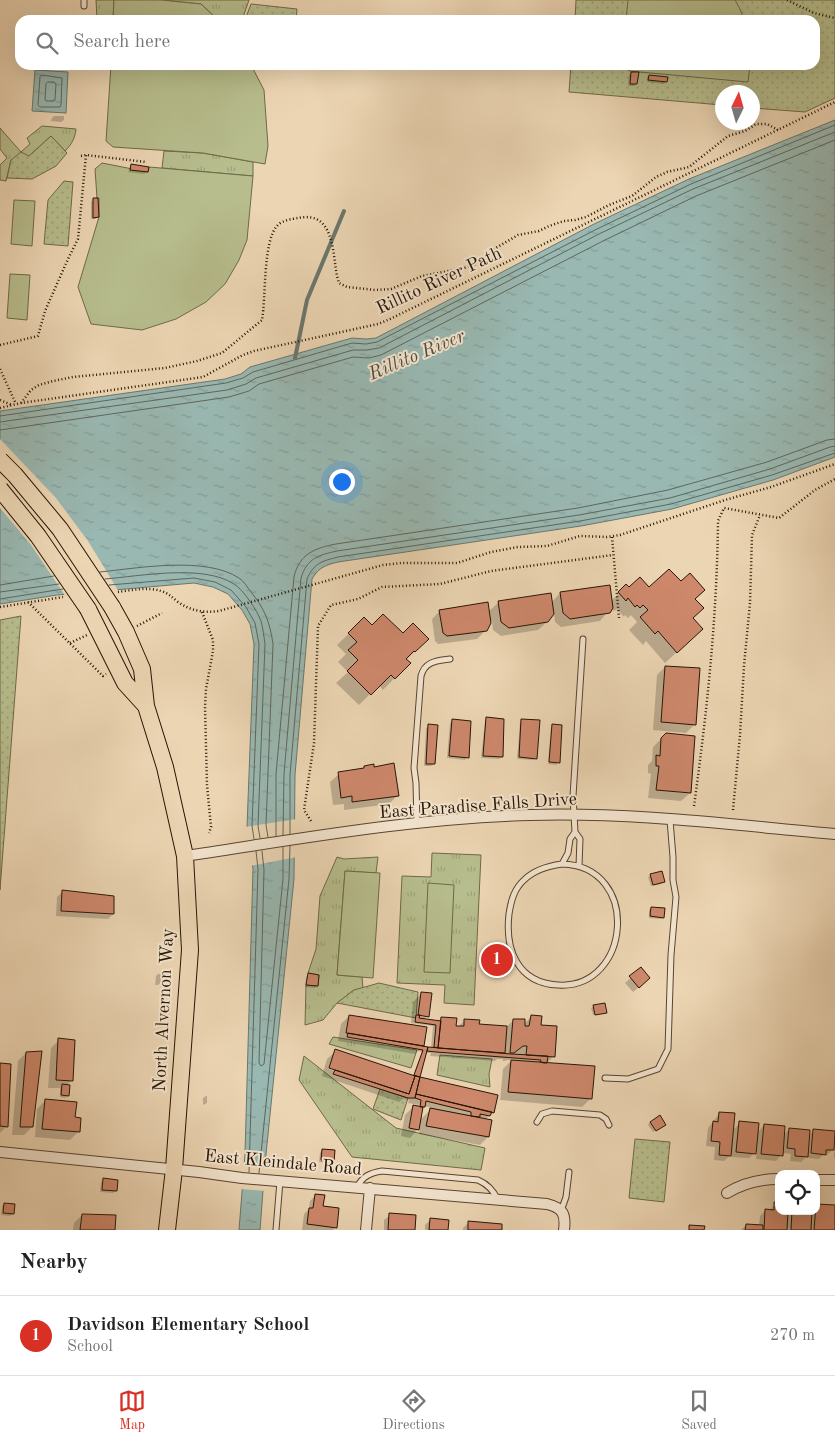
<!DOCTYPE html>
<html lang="en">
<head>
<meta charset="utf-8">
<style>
  body { margin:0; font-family:"Old Standard TT",serif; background:#f2f2f2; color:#222 }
  .controls { position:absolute; right:15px; bottom:15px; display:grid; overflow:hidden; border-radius:10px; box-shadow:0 5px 20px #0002 }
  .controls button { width:45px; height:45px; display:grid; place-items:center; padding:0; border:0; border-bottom:1px solid #e0e0e0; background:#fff; color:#222; font:25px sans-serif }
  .compass { position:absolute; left:715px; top:85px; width:45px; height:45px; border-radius:50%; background:#fff; box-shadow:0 5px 20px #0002; rotate:5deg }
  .you { position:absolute; left:341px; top:481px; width:18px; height:18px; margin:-12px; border:4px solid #fff; border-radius:50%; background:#1a73e8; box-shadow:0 0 0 8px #1a73e833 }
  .badge { display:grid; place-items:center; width:32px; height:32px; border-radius:50%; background:#d93025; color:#fff; font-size:16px; font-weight:700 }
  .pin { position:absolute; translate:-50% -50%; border:2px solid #fff; box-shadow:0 1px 5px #0006 }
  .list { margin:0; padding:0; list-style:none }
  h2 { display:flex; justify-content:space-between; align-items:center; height:65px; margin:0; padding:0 20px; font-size:21px }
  h2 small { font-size:16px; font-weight:400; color:#767676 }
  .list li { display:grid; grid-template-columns:32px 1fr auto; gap:15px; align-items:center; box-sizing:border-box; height:80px; padding:0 20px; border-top:1px solid #e0e0e0 }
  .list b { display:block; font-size:19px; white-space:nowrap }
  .list p { margin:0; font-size:16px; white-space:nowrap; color:#767676 }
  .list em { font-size:16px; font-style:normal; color:#767676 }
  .icon { flex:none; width:28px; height:28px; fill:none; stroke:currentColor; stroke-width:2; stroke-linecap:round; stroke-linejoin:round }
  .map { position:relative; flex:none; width:835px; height:1230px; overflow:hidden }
  .search { position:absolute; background:#fff; box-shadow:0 5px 20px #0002; left:15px; right:15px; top:15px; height:55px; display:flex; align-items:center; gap:12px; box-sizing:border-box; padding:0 18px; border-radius:15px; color:#767676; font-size:19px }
  .sheet { height:145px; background:#fff }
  nav { display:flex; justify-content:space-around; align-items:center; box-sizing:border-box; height:70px; border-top:1px solid #e0e0e0; background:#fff; font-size:14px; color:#767676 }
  nav a { display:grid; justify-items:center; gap:2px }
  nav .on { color:#d93025 }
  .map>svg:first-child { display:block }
  .grass { fill:url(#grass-tufts); stroke:#6f6948 }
  .park { fill:url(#park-dots); stroke:#6f6948 }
  .pitch { fill:#b7bd8d; stroke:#6f6948 }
  .water { fill:url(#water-ripples); stroke:#6b776c }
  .pier { fill:#ecd5b3 }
  .shadow { fill:#0003; fill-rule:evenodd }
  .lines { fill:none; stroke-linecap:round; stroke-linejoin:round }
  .shore { stroke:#60665b; stroke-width:1 }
  .stream { stroke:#6b776c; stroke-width:4 }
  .building { fill:#ce886c; stroke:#271504 }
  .lane-casing { stroke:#584530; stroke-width:7 }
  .street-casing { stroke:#584530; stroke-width:12 }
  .primary-casing { stroke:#271504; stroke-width:18 }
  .path { stroke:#271504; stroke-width:2.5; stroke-dasharray:1 2.5; stroke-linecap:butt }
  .lane { stroke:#f3e4ce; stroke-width:5 }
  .street { stroke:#f3e4ce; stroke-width:10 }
  .primary { stroke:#ecd5b3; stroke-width:16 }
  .primary-bridge-casing { stroke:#271504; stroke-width:18; stroke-linecap:butt }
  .primary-bridge { stroke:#ecd5b3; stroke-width:16 }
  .labels { text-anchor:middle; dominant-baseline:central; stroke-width:4; stroke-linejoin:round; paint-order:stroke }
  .street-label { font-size:18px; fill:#271504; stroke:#f3e4ce }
  .water-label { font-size:19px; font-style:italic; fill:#4f4e41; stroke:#f3e4ce }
</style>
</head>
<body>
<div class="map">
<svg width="835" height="1230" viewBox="0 0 835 1230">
  <defs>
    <pattern id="grass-tufts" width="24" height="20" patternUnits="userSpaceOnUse" patternTransform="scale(1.25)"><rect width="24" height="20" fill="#b7bd8d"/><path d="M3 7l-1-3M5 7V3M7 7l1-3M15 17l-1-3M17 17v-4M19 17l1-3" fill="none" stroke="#9da278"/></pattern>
    <pattern id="park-dots" width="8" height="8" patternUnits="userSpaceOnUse" patternTransform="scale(1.25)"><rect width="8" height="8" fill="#b7bd8d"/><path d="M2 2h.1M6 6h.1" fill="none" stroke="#9da278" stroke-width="1.8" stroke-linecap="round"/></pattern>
    <pattern id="water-ripples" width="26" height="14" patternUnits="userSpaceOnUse" patternTransform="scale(1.25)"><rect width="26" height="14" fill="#99b8b2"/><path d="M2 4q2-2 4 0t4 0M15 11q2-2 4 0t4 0" fill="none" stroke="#849d97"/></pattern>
  </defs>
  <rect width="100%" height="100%" fill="#ecd5b3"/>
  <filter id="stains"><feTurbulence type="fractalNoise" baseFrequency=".004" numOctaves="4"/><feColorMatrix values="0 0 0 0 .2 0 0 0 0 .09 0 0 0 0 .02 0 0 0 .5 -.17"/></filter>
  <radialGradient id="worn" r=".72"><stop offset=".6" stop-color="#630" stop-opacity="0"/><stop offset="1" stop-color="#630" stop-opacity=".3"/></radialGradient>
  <path class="grass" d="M96 0H114L113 20H97Z
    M161 0H249L242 20H218L201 4Z
    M42 126 76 129C75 138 72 144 65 151L51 136 28 157 11 160 6 181 0 180V165L7 158 0 149V128L21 152 30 144 27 138Z
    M164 151 203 153 253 162V176L162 168Z
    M432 853 481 855 474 1005 444 1003 445 985 397 983 402 876 431 877Z
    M337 857 344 859 378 857 376 873 345 871 337 975 362 977 363 988 354 990 337 1003 323 1020 305 1025 306 985 318 986 319 975 308 973 316 949 320 896Z
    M333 1037 417 1050 411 1068 329 1044Z
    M440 1055 492 1059 489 1074 490 1087 437 1075Z
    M304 1056 396 1128 485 1148 481 1170 352 1157 299 1080Z"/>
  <path class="park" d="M576 0H835V98L805 112 753 108 752 92H722V105L569 92 571 65H815V20H575Z
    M251 4 297 9 296 20H245Z
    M51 136 67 153 56 166 32 179 7 178 11 160 21 152 29 156Z
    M64 181 73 182 68 246 44 244 48 200Z
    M21 616 0 890V620Z
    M379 983 418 992 416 1018 337 1003 354 990Z
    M380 1089 408 1098 401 1120 373 1109Z
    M635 1139 670 1142 664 1202 629 1198Z"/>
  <path class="pitch" d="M114 0H161L201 4 218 20H113Z
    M628 0H735L740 9 744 20H626Z
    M111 65H251L264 90 268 146 265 164 203 153 113 147 106 141Z
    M623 65H750L748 82 629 71Z
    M102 163 148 172 149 167 253 176 247 240 239 260 225 284 206 302 176 319 142 330 91 324 78 287 99 217V198H97L95 169Z
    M14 200 35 201 32 246 11 244Z
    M10 274 30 275 27 320 7 318Z
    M345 871 380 873 373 978 337 975Z
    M428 883 454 885 450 973 424 972Z"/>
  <path class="water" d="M35 70 68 72 66 113 32 111Z
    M835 120V457L773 480 672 509 581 526 338 562C326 565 319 567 312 579L295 775 294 879 265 1164 260 1230H239L245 1154 253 869 247 827 254 644 250 624 242 610 228 594 213 587 194 583 57 595 0 604V411L225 379 241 374 250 367 352 338 366 339 376 338 594 224 689 179Z"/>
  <path class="pier" d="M0 439 56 498 88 541 119 592 66 597 31 545 0 508Z
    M297 819V857L250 866 245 827Z
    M243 1166 266 1168 265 1191 241 1189Z"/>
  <path class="shadow" d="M631 73 636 84 634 86H628L629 75Z
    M650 76 666 81 664 84 647 82V79Z
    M54 116H64V120L61 122 51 121 52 118Z
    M131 166 147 172 144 174 128 172Z
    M93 199 98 217 95 219H91V202Z
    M626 586 629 589 649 588 694 600 692 618 702 629 665 663 646 641 643 645 629 630 637 622 631 615 628 618 625 615 624 617 617 609 614 611 611 608 600 621 561 627 555 622 554 612 547 622 538 630 501 636 493 630 492 620 486 630 477 639 438 644 435 641 432 619 440 611 488 612 499 602 551 603 560 593 611 601Z
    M364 619 372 627 427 639 406 660 409 663 383 690 379 685 359 705 336 683 348 672 338 662 346 654 337 645Z
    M665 667 695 724 686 733 653 730 657 675Z
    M487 718 502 757 499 759 481 758 485 721Z
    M522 720 536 758 533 760 517 759 520 722Z
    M453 721 467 757 465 760 447 758 450 723Z
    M553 725 558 762 556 765 548 764 551 727Z
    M429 726 434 764 431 766H424L426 728Z
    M666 734 690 793 681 801 648 798 651 774 648 773V765L652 761 653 747Z
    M364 767 373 769 397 796 389 804 344 810V804L333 805 330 782 339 774 361 770Z
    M651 875 664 881 661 884 651 886 648 877Z
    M62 892 113 897V914L108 919 56 916 57 897Z
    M652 908 663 917 661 919 649 918V910Z
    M641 969 643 984 633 992 625 983Z
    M158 974H161V982L158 985H155L156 976Z
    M308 975 317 985 315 988 305 987 306 977Z
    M422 993 428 1016 427 1017V1015L413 1014 419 1016 426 1017 424 1020 438 1022 441 1018 455 1027H458L465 1020 478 1025 506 1027 514 1020 524 1024 531 1017 539 1026 554 1056 546 1064 591 1098 582 1107 500 1100 503 1069 512 1060H507L504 1061H503V1059H497L495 1061 430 1056 431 1053H426L419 1078 496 1096 493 1112 485 1120 488 1137 480 1145 419 1134 420 1127 410 1138 401 1136 405 1115 413 1107 419 1108 420 1105 408 1103 409 1100 403 1099 399 1102 322 1076 327 1059 336 1051 413 1076 422 1052 417 1051 415 1054 338 1041 341 1024 349 1016 426 1028 423 1047 431 1048 433 1026 411 1023 413 1002ZM329 1067 405 1092V1094L329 1069ZM424 1106 432 1108 420 1120 422 1109Z
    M594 1006 606 1013 593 1015 591 1008Z
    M59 1040 72 1080 66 1086H69L68 1096 65 1098 60 1097V1088H48L51 1048Z
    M26 1053 32 1127 24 1135H12L18 1061Z
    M0 1065 7 1126 0 1133Z
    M206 1096H207V1103L203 1105V1098Z
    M45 1101 74 1118 79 1131 70 1140 35 1137 37 1109Z
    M720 1113 732 1131 740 1123 757 1133 764 1125 783 1136 789 1129 808 1136 814 1130 835 1132V1158H834V1148L827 1155H823L819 1159 807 1158V1156L801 1162 790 1161 791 1154 782 1153 781 1155 776 1161 756 1159 757 1151 749 1158 731 1157 732 1154 724 1161 714 1160 715 1147 706 1146 708 1128Z
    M650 1122 662 1127 653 1132 648 1125Z
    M322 1150 333 1161 330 1163 319 1162 320 1153Z
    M103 1180 116 1191 113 1193 100 1192 101 1182Z
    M316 1195 322 1207 335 1227 333 1230H302L304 1214 309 1209 310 1201Z
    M4 1204 13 1214 10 1216 1 1215 2 1206Z
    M775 1204 779 1211H816L835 1206V1230H741L746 1225 759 1226 760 1216 766 1210 769 1211Z
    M82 1215 114 1230H73L74 1223Z
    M390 1215 413 1230H384V1220Z
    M431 1219 447 1230H425V1225Z
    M469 1222 501 1230H463V1228Z"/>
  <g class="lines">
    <path class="shore" d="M42 75 62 78 61 105 60 107H40L38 105 40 77Z
      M48 82H54L56 84 55 99 54 101H46L45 99 46 84Z
      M0 416 226 383 243 378 253 372 352 343 366 344 377 342 597 229 691 184 835 125
      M0 422 227 390 246 384 256 378 353 350H367L379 348 599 234 693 189 835 132
      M0 430 229 397 249 391 259 384 353 357 369 358 381 355 603 241 696 196 835 140
      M100 572C139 568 205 556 239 578 244 581 247 587 251 592 265 609 270 623 273 644L266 825 268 837
      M105 579C141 576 203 564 234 584 243 589 258 612 261 621 263 628 264 637 265 644L258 826 260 838
      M0 585 54 576
      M109 585 194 578 215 582 231 590 246 607 255 623 259 644 252 826 254 839
      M0 592 59 584
      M0 599 63 589
      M290 834V775L307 579C314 563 322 561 338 557L580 521 671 504 772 475 835 453
      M283 835 284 774 301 578C307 558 319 555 337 551L579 515 670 498 770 469 830 447 835 446
      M276 836V774L294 577C299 554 315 548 336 544L578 508 668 490 767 462 827 440 835 439
      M262 851 264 870 259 1063 261 1066 264 1064 283 879V847
      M249 1172 258 869 256 851
      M259 1173 289 879 290 846"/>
    <path class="stream" d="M295 358 307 300 344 211"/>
  </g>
  <path class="building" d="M631 72H639L637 84H630Z
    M649 75 668 77 667 82 648 80Z
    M131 164 149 167 148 172 130 170Z
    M93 198H98L99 217 93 218Z
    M669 569 681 581 690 573 705 590 695 599 704 608 693 618 703 629 677 653 658 631 655 634 640 617 648 610 643 605 640 608 637 605 635 607 628 598 626 601 618 592 626 584 629 587 640 577 649 587Z
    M610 585 613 608 610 613 570 619 563 613 560 592Z
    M551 593 554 614 548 622 509 628 501 622 498 601Z
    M488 602 491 623 487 631 447 636 443 633 439 610Z
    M383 614 403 633 413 623 429 639 415 652 414 651 406 659 411 663 395 679 391 675 371 695 347 671 358 660 348 650 357 642 348 633 364 617 372 625Z
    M665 666 700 668 696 725 661 722Z
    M486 717 504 719 503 757 483 756Z
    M452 719 471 721 469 758 449 756Z
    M521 719 540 720 537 759 519 757Z
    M428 724 438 725 435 764H426Z
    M552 724 562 725 560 763 549 762Z
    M666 733 695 736 691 793 656 790 659 766H656V755L660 756 661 738Z
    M394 763 399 796 352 802V796L341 798 338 772 364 768V766L374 764V767Z
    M662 871 665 882 653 885 650 874Z
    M62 890 114 896V914L61 911Z
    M651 907 665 908 664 918 650 916Z
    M641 967 650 978 639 988 629 976Z
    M308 973 319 975 318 986 306 985Z
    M421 992 432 993 429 1017 418 1015Z
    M605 1003 607 1013 595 1015 593 1005Z
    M349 1015 427 1027 424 1046 346 1033Z
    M416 1015H420L419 1018 441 1021 438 1048 434 1047 436 1025 415 1022Z
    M531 1015 542 1016 541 1025 557 1026 555 1057 526 1055 527 1046H523L514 1053H510L513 1019H525V1026H529Z
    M441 1017 457 1018 456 1026H464V1019L480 1020 479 1024 507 1026 505 1053 438 1048Z
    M348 1033 428 1047 420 1077 414 1075 423 1050 347 1037Z
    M58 1038 75 1040 73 1081 56 1080Z
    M428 1047 511 1054 548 1056 547 1063H544L540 1062 541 1060 436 1052 427 1051Z
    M335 1049 415 1076 409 1094 329 1068Z
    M42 1051 33 1127H20L26 1052Z
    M511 1060 595 1066 592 1099 508 1092Z
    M0 1063 11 1064 8 1127 0 1126Z
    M335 1070 409 1094 415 1076 420 1077 415 1098H408L333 1074Z
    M420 1077 498 1095 494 1113 416 1094Z
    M62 1084 70 1085 69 1096 61 1095Z
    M416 1094 492 1112 490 1116 480 1114V1117L471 1116V1112L426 1101 425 1107H420L421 1100 415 1098Z
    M45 1099 77 1102 75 1117 81 1118 80 1132 42 1129Z
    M413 1105 423 1107 419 1130 409 1128Z
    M430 1108 492 1120 489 1137 426 1126Z
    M719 1112 735 1113 731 1156 719 1155 720 1142 711 1141 713 1121 718 1122Z
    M660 1115 666 1125 656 1131 650 1122Z
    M739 1121 759 1123 756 1154 736 1152Z
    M764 1124 785 1126 783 1156 761 1154Z
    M789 1128 810 1130 808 1157 795 1156V1149L787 1148Z
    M813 1129 835 1131 834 1150H826V1155L811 1153Z
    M322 1149 335 1150 334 1162 321 1160Z
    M103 1178 118 1180 117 1191 102 1190Z
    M315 1194 325 1195 323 1206 339 1208 337 1228 307 1224 309 1208H313Z
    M774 1202 779 1203V1211H788L787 1230H764L765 1209 774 1210Z
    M4 1203 15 1204 14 1214 3 1213Z
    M816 1204 835 1205V1230H814Z
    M792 1211H812L811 1230H791Z
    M389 1213 416 1215 415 1230H388Z
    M82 1214 116 1215 115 1230H80Z
    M430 1218 449 1220 448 1230H429Z
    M468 1221 502 1224V1230H468Z
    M746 1224 763 1225V1230H745Z
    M689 1225 705 1226 704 1230H689Z"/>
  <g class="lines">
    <defs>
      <path id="lane" d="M84 6V0
        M417 823 416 783 414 768 421 676C425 661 437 661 450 659
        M562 864C642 866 631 990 558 985 517 983 505 949 509 914 511 901 514 889 524 880 534 870 548 866 562 864Z
        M562 864 568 853 570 839 575 832
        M579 866 580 839 575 832 573 796 583 639
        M605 1078 628 1079 658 1069 668 1049 671 955 676 897 673 880V857L670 820
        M537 1122 542 1114 552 1111 600 1115 606 1119 609 1125
        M357 1187C363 1176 370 1173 382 1171L478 1180C487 1184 493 1189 497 1199
        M561 1211 566 1197 569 1172
        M276 1230 280 1181"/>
      <path id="street" d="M185 856C299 839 414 818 530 815 631 812 734 825 835 834
        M0 1152 199 1172 242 1178 547 1204C563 1208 566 1214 564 1230
        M816 1180H835
        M727 1193C743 1183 760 1179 779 1179
        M366 1230 370 1188"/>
      <path id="primary" d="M112 607 126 632 142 669 146 706 165 767 185 856 190 950 174 1169 167 1230
        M88 609 125 683 146 706"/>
    </defs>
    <use href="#lane" class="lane-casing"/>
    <use href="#street" class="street-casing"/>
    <use href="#primary" class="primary-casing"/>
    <path class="path" d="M787 0 814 13 835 18
      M81 156 86 155 146 162
      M0 345 38 336 45 311 68 259 78 239 86 155
      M0 369 16 404
      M0 400 12 405
      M21 403 31 390 39 385 53 381 73 377 165 368 197 361 222 353 262 320C266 298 263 241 277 226 282 220 292 219 298 218 307 216 317 217 323 224 336 239 333 266 339 283L347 287 375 290 391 289 422 276 464 268 476 264 486 258 494 249 518 235 539 231 549 226 564 221 575 220 586 217 609 205 632 196 656 177 667 172 689 167 728 136 745 131 756 124H767L778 130
      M0 408 21 403 203 377 243 355 254 351 378 324 390 319 835 102
      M612 537 619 618
      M118 592C131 590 149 587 161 591 168 593 172 597 178 602 191 611 204 613 219 611L383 565 401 563H457L491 552 518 547 547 546 580 536 607 537 620 535 725 500 771 487 835 464
      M28 602 103 676 106 674
      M0 607 63 597
      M202 612 213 640V651L206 689 205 707 207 785 211 827 209 833
      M137 626 162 613
      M70 643 87 635
      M694 806C707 712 717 617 718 521L724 508 779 518 815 490 835 479
      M733 810 740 735 744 666 750 603 752 535 760 515
      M311 821 304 810 314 743 318 626 331 605 358 599 382 587 440 584 491 571 613 555"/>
    <use href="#lane" class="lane"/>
    <use href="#street" class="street"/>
    <use href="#primary" class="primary"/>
    <defs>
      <path id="primary-bridge" d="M0 460 15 475 60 529 112 607
        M0 489 38 536 88 609"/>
    </defs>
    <use href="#primary-bridge" class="primary-bridge-casing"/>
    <use href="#primary-bridge" class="primary-bridge"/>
  </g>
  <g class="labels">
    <g class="street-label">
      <text transform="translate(439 281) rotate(-25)">Rillito River Path</text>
      <text transform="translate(478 806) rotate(-4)">East Paradise Falls Drive</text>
      <text transform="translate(164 1010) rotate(-87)">North Alvernon Way</text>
      <text transform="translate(283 1163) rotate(5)">East Kleindale Road</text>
    </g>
    <g class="water-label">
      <text transform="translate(417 356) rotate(-23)">Rillito River</text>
    </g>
  </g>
  <rect width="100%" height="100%" filter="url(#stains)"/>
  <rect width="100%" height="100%" fill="url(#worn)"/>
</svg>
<div class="controls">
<button><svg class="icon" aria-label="locate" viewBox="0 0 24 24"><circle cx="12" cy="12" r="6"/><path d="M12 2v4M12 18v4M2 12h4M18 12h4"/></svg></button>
</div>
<svg class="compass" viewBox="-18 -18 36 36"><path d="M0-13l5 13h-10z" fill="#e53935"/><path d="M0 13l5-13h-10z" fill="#767676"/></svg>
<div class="you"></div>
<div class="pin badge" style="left:497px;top:960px">1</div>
<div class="search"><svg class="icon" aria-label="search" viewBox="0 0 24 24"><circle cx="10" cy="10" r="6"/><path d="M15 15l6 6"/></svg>Search here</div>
</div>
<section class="sheet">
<h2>Nearby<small></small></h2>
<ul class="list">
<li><span class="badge">1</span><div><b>Davidson Elementary School</b><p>School</p></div><em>270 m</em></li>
</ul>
</section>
<nav>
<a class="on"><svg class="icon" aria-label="map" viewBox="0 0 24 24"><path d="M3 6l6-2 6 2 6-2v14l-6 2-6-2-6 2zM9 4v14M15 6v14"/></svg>Map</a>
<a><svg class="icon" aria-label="directions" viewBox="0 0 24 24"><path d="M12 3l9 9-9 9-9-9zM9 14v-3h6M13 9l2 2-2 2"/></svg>Directions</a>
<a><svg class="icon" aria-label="saved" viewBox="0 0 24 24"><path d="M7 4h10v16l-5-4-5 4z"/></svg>Saved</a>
</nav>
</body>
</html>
